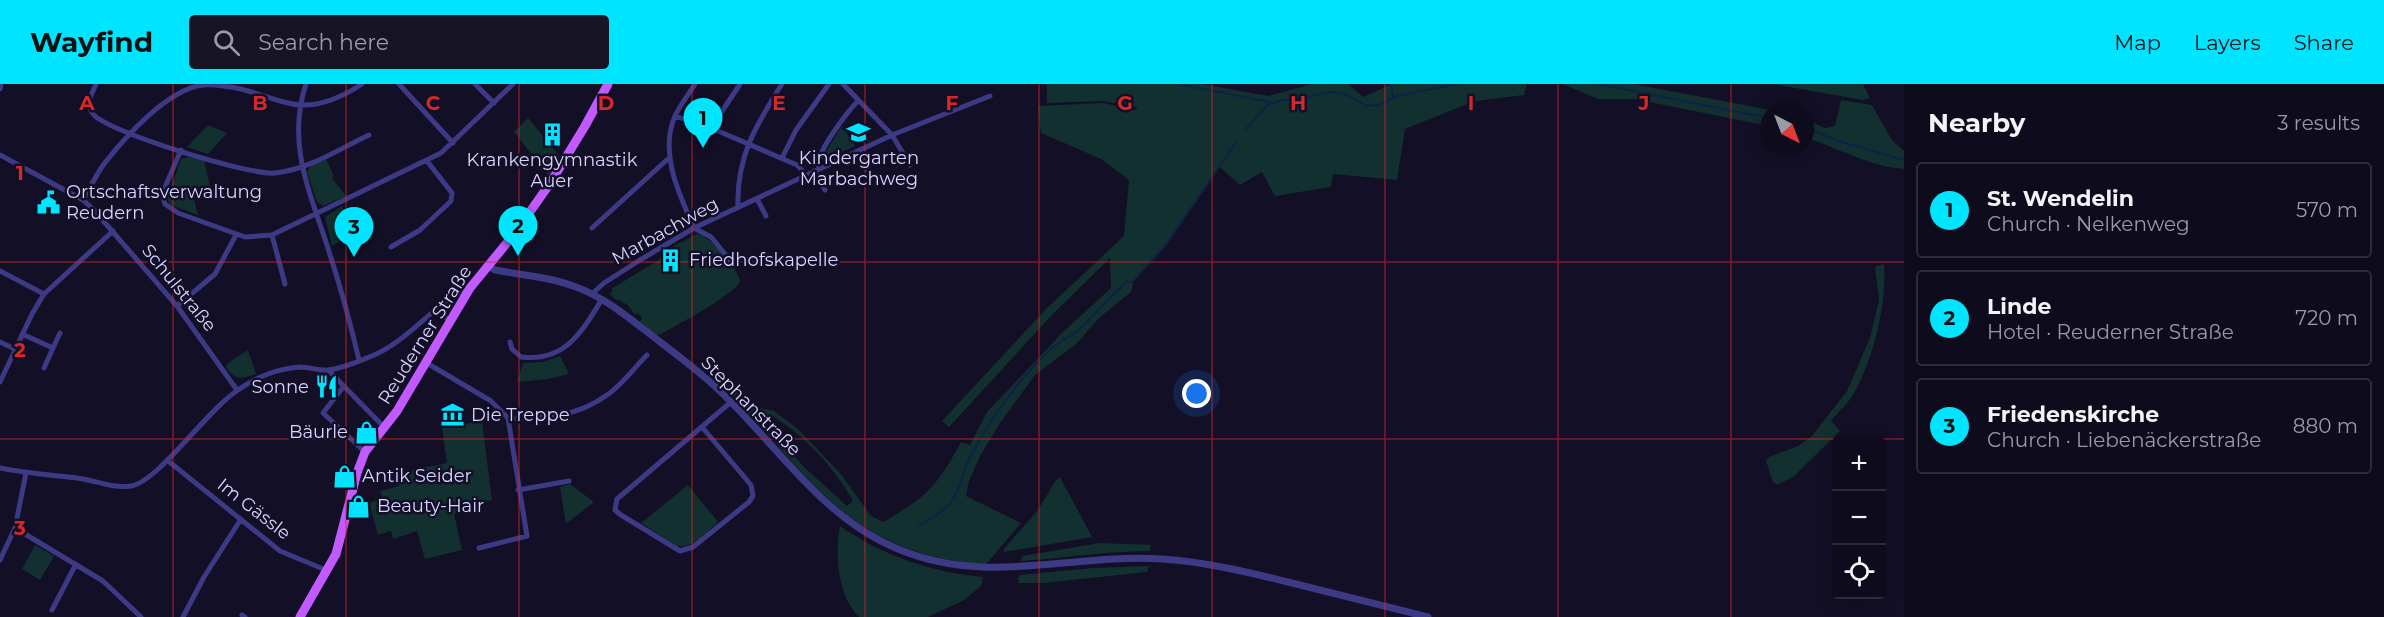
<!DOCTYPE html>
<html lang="en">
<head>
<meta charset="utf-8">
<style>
  body { margin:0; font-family:Montserrat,sans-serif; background:#171425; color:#f1f3f6 }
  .controls { position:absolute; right:18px; bottom:18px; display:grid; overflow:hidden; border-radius:6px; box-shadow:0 3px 15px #0003 }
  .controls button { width:54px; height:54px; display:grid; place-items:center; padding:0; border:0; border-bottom:2px solid #2e2b3b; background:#0e0b1c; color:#f1f3f6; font:30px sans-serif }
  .compass { position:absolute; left:1760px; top:18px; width:54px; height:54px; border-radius:50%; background:#0e0b1c; box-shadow:0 3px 15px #0003; rotate:138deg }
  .you { position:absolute; left:1197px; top:310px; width:21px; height:21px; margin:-15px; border:4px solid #fff; border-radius:50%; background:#1a73e8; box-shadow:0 0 0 9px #1a73e833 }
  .badge { display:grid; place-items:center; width:39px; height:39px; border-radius:50%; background:#00e5ff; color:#111; font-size:20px; font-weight:700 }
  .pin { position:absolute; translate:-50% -50px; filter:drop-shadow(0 2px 3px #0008) }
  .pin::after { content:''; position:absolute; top:32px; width:21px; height:18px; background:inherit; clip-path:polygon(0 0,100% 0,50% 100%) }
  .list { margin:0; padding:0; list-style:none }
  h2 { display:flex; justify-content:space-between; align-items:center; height:78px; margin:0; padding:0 24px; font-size:26px }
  h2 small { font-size:20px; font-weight:400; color:#9b9ba3 }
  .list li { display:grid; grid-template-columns:39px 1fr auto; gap:18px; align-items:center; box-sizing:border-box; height:96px; margin:0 12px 12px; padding:0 12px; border:2px solid #2e2b3b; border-radius:6px }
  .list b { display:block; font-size:22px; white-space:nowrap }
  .list p { margin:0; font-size:20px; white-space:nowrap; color:#9b9ba3 }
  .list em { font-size:20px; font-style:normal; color:#9b9ba3 }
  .icon { flex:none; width:33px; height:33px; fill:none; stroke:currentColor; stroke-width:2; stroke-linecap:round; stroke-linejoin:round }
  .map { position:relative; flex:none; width:1904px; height:533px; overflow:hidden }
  header { display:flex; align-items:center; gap:36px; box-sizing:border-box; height:84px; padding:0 30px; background:#00e5ff; color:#111 }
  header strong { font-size:28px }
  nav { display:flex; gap:33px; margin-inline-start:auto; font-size:21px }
  .search { width:420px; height:54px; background:#171425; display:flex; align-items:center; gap:15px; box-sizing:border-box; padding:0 21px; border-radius:6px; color:#9b9ba3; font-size:22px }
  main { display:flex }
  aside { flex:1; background:#0e0b1c }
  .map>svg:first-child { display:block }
  .green { fill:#12302f; fill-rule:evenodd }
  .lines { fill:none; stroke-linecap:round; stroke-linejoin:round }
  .stream { stroke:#0c2248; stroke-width:2 }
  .minor { stroke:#3d3a85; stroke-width:5 }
  .tertiary { stroke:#3d3a85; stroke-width:7 }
  .primary { stroke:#c25bff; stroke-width:9 }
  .grid { fill:none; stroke:#d62828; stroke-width:1.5; stroke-opacity:0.55 }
  .labels { text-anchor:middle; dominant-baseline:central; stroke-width:5; stroke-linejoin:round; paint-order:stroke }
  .poi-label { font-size:18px; fill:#d9d4ff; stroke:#130f26; text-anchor:start }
  .street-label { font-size:18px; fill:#d9d4ff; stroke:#130f26 }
  .grid-label { font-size:20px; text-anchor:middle; font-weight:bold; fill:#d62828; stroke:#130f26; stroke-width:5; stroke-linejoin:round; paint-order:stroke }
</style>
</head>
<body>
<header>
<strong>Wayfind</strong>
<div class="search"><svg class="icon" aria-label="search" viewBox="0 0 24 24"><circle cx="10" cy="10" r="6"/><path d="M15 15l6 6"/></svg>Search here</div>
<nav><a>Map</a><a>Layers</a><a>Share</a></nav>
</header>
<main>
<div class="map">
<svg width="1904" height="533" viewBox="0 0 1904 533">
  <rect width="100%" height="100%" fill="#130f26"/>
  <path class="green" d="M1047 0H1202L1268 12 1313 0H1348L1363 13 1392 0H1527L1524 11 1475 17 1405 45 1397 96 1333 90 1331 103 1275 112 1262 88 1240 101 1220 83 1166 162 1134 196 1131 208 1099 234 1076 260 1035 291 1000 339 980 372 969 397 966 412 1021 439 987 479 984 481C850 469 813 396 729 308L737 300 755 323 774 327 797 344 840 389 871 432 883 438C927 413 937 402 961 358L970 361 987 328 1062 249 1111 204 1110 174 1051 232 949 343 942 337 1047 224 1124 152 1129 96 1101 75 1041 49 1038 22 1103 19 1136 26 1137 23 1103 17 1047 19ZM771 331C805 352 833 382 853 417L847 422 804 383 763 338Z
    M1563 0H1633L1776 27H1769V42L1634 15H1598Z
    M1773 0H1863L1870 14 1863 16Z
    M1841 16 1872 21 1892 56 1904 67V85C1868 82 1838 64 1805 53V35L1825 44 1835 42Z
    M528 34 561 74 549 92 514 48Z
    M208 41 227 49 208 70 187 63Z
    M842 42 855 62 824 76 822 74Z
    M188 73 204 77 211 106 193 112 198 131 171 121 167 115 181 75Z
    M326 75 334 92 332 94 346 112 323 122 317 118 307 88 311 82Z
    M342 122 354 149 332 162 325 133Z
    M697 150C710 151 739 185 740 198 730 213 679 240 661 250L656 251 639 238 642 234 638 229 635 231 626 219 624 220 620 216 618 217 609 210 613 207 611 205 657 177 662 173 661 169Z
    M1884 180C1887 219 1874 274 1854 309 1849 319 1838 328 1831 337L1840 347 1793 393 1777 401 1773 398 1766 377 1769 373 1798 362 1812 352 1847 307 1870 254 1879 216 1875 183Z
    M248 266 256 290C242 295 235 297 226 283L228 279Z
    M560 272 569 290 548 295 517 298 523 279 543 278Z
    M482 337 492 416 470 421 454 430 462 466 425 475 417 447 393 455 391 447 378 451 369 419 382 414 380 407 399 402 397 389 447 379 442 344Z
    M1060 393 1092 453 1004 468 1003 466 1038 426 1056 396Z
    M570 400 594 418 566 440 560 403Z
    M688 401 718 438C706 449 693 465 676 462L641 439Z
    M840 442C883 472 931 488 983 493L981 502 964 516 928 533H859C837 511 835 471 840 442Z
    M1100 459 1151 461 1150 467C1107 467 1064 474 1021 477L1022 472Z
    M35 461 54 472 40 496 22 485Z
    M1149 482 1147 488 1043 499H1018L1019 491 1093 484Z"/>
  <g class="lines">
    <path class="stream" d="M1178 0 1274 19C1284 14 1292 16 1302 14 1333 7 1339 3 1366 22L1379 21 1397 12 1456 0
      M1391 0 1393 12
      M1598 0 1769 34
      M1805 43 1838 57 1904 76
      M1246 45 1270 18
      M919 442C929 435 945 428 952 417 960 405 963 388 969 375 987 339 1039 263 1076 249L1126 198H1132L1165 162 1236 58"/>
    <path class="minor" d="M96 0C92 10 85 20 93 30 107 48 251 92 275 89 308 86 339 65 369 51
      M306 0C285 63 313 114 331 174 342 208 351 242 359 276
      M399 0 453 59
      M475 0 494 19
      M695 0C689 10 680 21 675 32 659 69 679 110 694 144L711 153 730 176
      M843 0 892 51 910 81
      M0 5 1 0
      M675 32 711 44 797 81 802 86 804 92
      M711 44 740 0
      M181 66 162 110 165 120 178 129 245 153 272 151 441 69 513 0
      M857 67 866 85
      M0 71 83 116 93 125 177 222 237 306
      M782 74 796 46 829 0
      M819 84C813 72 848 27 858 17
      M814 87 825 106
      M757 115 766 132
      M83 116C90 104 96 91 104 80 125 53 168 5 203 1 212 0 222 2 231 3 251 6 269 15 288 19 314 26 341 14 362 0
      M738 124C736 73 756 41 782 0
      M592 144 670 73
      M272 151 285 200
      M391 163 420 146 451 117 452 109 427 77
      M0 187 44 210
      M592 210 604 199 640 176 694 144 892 51 990 12
      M177 222 215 190 236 151
      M435 227 450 236
      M22 250 53 264 60 249
      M0 258 15 265
      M510 258 512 265 521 273C565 278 582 248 602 215
      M425 278 491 317 508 334 527 452 479 464
      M44 284 53 264
      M328 286 385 344
      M0 298 32 230 44 210 113 147
      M344 302 323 329 365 368
      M508 334C543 335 577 333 607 311 622 301 634 284 647 271
      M702 343 751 401 753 412 749 418 693 463 680 467 621 431 615 426 617 415 731 318
      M167 376 280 467 328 487
      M0 384C26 389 51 391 77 394 94 396 113 405 131 402 158 398 208 325 238 306 256 293 279 284 301 283 310 283 320 287 328 286 342 285 359 277 372 272 410 256 435 218 469 205
      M518 406 569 397
      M15 444 103 497 141 533
      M0 476 15 444 26 389
      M52 526 76 480
      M242 531 245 533
      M183 533 204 493 241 435"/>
    <path class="tertiary" d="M488 182 495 186C522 191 550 193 576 203 606 214 630 235 655 254 681 274 708 294 731 318 784 371 827 436 898 465 989 503 1070 469 1162 475 1208 478 1251 489 1296 500 1340 511 1384 522 1428 533"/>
    <path class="primary" d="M300 533 336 470 357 389 365 368 397 327 470 204 515 149 551 98 585 42 608 0"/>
  </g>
  <path class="grid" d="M173 0V533M346 0V533M519 0V533M692 0V533M865 0V533M1039 0V533M1212 0V533M1385 0V533M1558 0V533M1731 0V533M0 178H1904M0 355H1904"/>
  <defs>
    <symbol id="school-bare" viewBox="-9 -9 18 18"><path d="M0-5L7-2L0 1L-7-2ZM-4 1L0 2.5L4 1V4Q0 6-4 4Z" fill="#00e5ff" stroke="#130f26" stroke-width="2.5" paint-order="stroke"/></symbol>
    <symbol id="building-bare" viewBox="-9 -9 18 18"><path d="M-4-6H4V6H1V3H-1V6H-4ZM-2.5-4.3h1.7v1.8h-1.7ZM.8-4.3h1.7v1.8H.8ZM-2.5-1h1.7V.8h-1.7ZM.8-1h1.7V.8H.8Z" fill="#00e5ff" stroke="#130f26" stroke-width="2.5" paint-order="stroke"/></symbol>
    <symbol id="civic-bare" viewBox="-9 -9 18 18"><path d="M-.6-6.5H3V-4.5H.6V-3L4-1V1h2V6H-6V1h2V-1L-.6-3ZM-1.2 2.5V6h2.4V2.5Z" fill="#00e5ff" stroke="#130f26" stroke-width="2.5" paint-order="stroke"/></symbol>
    <symbol id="restaurant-bare" viewBox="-9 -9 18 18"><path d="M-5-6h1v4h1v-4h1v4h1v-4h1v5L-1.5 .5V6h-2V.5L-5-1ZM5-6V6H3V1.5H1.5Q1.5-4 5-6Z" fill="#00e5ff" stroke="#130f26" stroke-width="2.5" paint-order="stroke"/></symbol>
    <symbol id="museum-bare" viewBox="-9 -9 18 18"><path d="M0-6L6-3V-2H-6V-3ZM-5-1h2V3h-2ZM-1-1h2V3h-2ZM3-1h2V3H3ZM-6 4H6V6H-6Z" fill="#00e5ff" stroke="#130f26" stroke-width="2.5" paint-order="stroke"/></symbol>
    <symbol id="shop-bare" viewBox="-9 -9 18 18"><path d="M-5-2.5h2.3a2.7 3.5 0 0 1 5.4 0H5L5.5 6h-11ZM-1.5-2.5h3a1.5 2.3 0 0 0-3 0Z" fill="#00e5ff" stroke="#130f26" stroke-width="2.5" paint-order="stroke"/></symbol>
  </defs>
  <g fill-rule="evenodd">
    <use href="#school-bare" x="842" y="32" width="33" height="33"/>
    <use href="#building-bare" x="536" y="34" width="33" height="33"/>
    <use href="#civic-bare" x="32" y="102" width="33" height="33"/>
    <use href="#building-bare" x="654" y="160" width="33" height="33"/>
    <use href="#restaurant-bare" x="310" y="286" width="33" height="33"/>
    <use href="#museum-bare" x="436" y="314" width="33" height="33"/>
    <use href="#shop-bare" x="350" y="332" width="33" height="33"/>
    <use href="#shop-bare" x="328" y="376" width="33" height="33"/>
    <use href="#shop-bare" x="342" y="406" width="33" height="33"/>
  </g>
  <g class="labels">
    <g class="poi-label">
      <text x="859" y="74" text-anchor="middle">Kindergarten<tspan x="859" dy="21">Marbachweg</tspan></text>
      <text x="552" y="76" text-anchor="middle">Krankengymnastik<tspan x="552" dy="21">Auer</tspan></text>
      <text x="66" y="108">Ortschaftsverwaltung<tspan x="66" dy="21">Reudern</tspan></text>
      <text x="689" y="176">Friedhofskapelle</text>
      <text x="309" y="303" text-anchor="end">Sonne</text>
      <text x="471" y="331">Die Treppe</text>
      <text x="348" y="348" text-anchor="end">Bäurle</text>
      <text x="362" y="392">Antik Seider</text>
      <text x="377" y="422">Beauty-Hair</text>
    </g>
    <g class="street-label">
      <text transform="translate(665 147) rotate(-29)">Marbachweg</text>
      <text transform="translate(179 204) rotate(51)">Schulstraße</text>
      <text transform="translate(425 251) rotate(-58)">Reuderner Straße</text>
      <text transform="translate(751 322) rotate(45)">Stephanstraße</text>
      <text transform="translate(254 425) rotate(38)">Im Gässle</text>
    </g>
  </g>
  <g class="grid-label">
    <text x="87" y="26">A</text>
    <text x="260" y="26">B</text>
    <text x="433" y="26">C</text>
    <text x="606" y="26">D</text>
    <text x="779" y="26">E</text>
    <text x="952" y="26">F</text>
    <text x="1125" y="26">G</text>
    <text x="1298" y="26">H</text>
    <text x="1471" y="26">I</text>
    <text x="1644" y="26">J</text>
    <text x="20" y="96">1</text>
    <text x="20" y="273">2</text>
    <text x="20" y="451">3</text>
  </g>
</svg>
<div class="controls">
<button>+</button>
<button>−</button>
<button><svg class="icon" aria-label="locate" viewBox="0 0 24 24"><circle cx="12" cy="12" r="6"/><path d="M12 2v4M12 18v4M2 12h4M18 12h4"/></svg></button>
</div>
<svg class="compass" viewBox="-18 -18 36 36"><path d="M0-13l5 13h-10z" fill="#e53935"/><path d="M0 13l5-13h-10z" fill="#9b9ba3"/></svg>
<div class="you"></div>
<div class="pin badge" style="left:703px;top:64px">1</div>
<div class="pin badge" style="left:518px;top:172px">2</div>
<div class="pin badge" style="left:354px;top:173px">3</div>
</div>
<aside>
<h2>Nearby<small>3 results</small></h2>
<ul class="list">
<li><span class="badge">1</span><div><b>St. Wendelin</b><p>Church · Nelkenweg</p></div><em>570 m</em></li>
<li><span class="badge">2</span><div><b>Linde</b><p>Hotel · Reuderner Straße</p></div><em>720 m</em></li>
<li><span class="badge">3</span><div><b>Friedenskirche</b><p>Church · Liebenäckerstraße</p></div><em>880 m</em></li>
</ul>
</aside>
</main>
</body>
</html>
